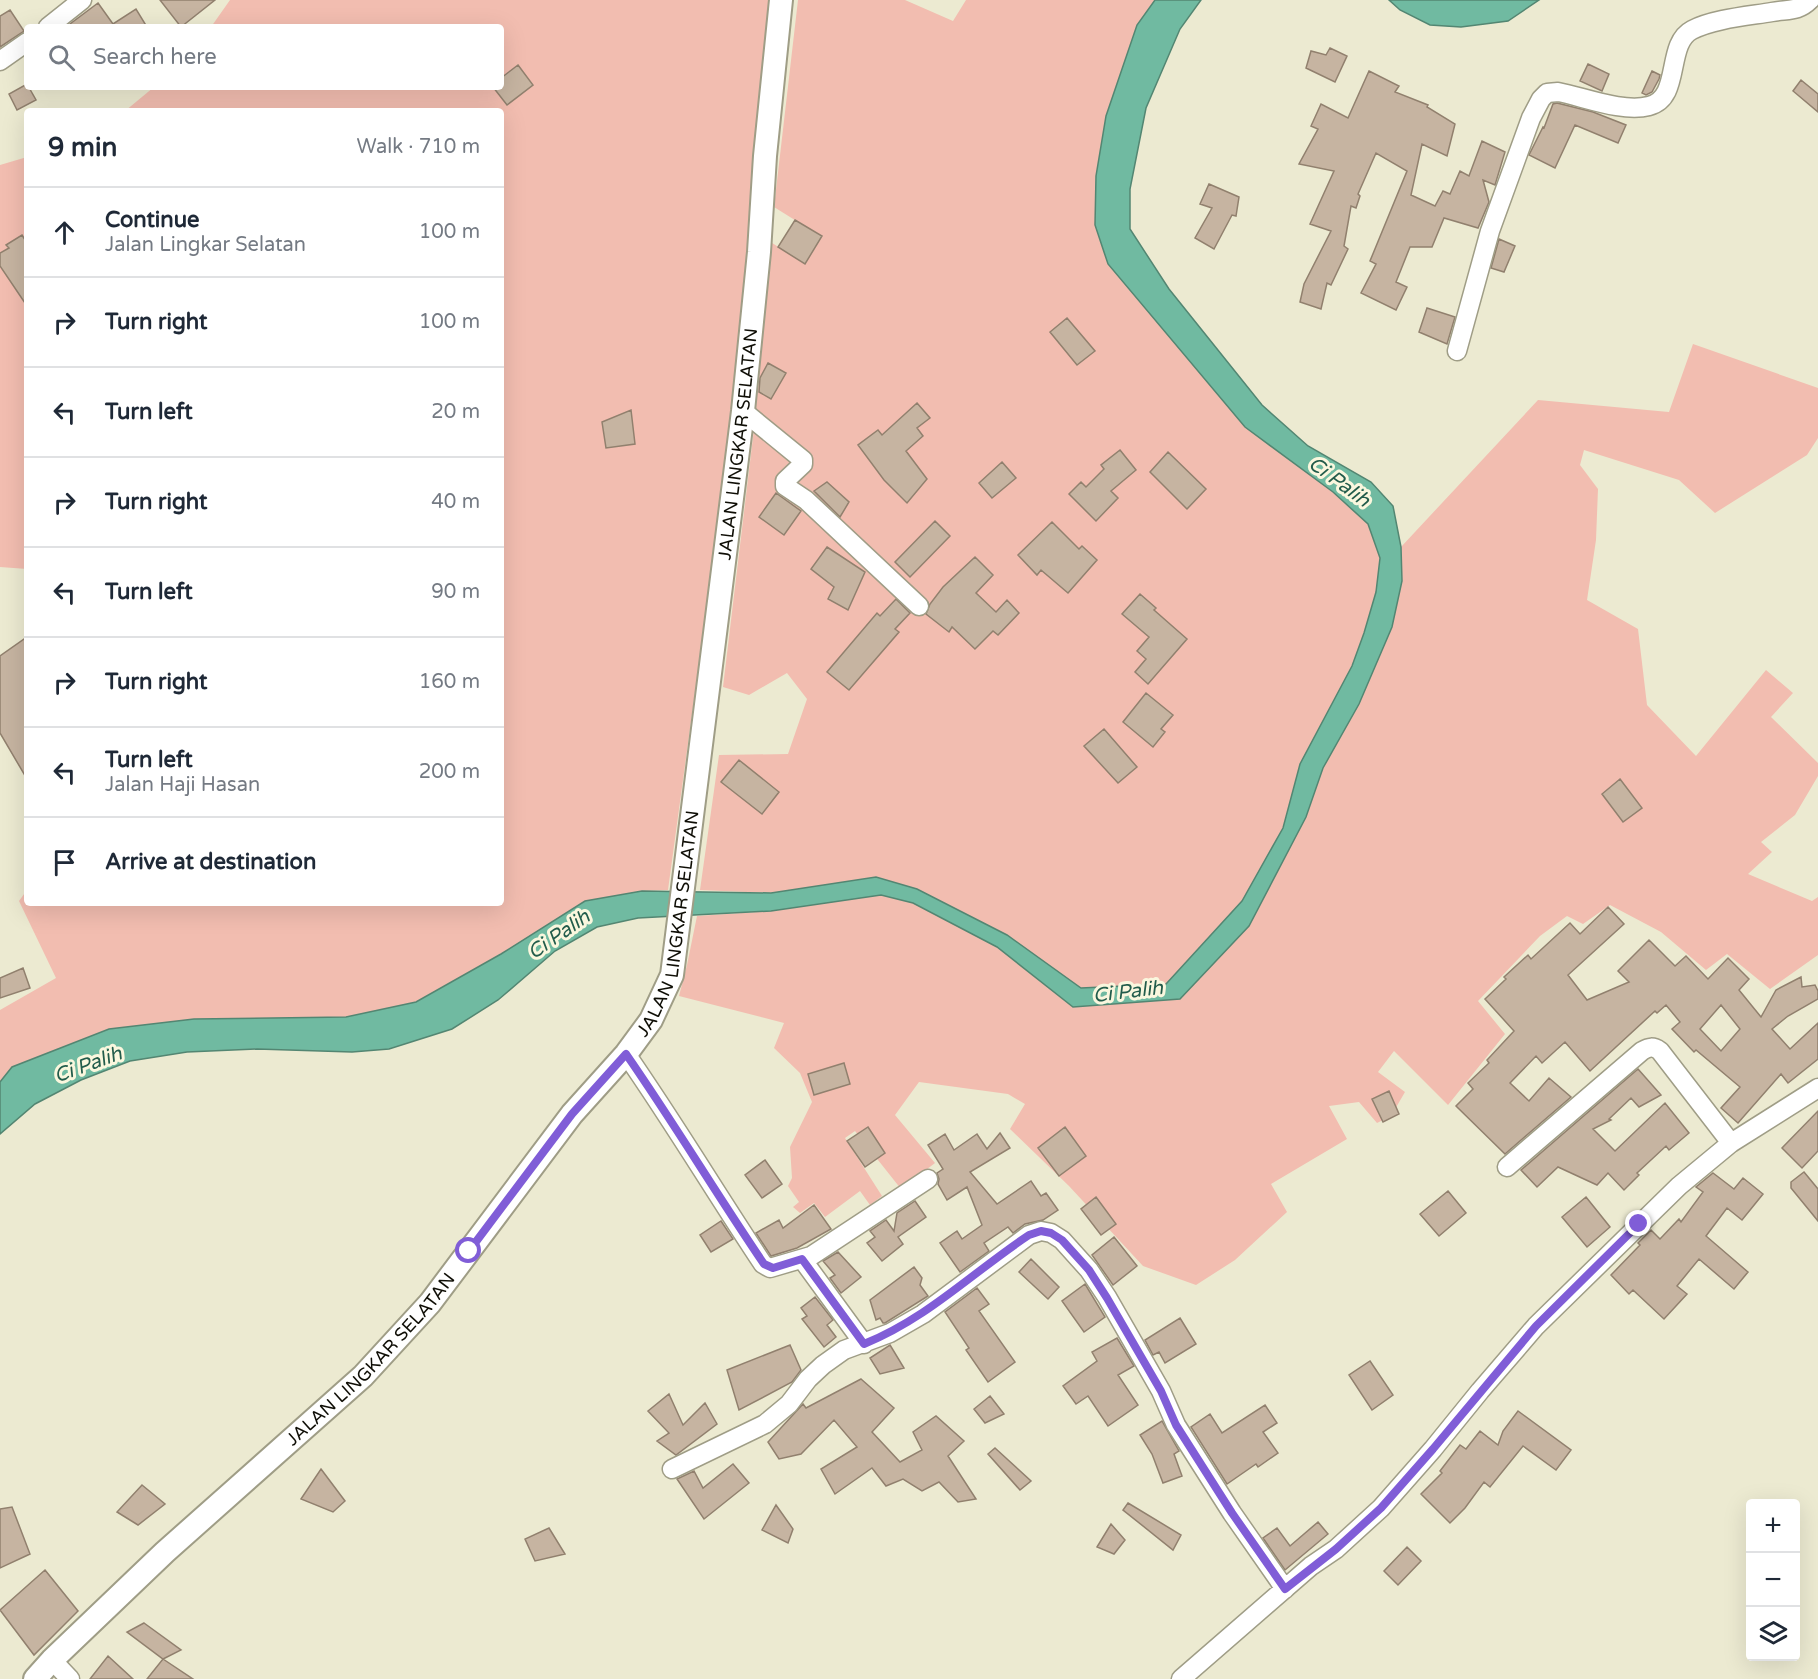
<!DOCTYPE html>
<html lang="en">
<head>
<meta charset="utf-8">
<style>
  body { margin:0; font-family:"Varela Round",sans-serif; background:#f2f2f3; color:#1f2937 }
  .controls { position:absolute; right:18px; bottom:18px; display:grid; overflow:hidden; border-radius:6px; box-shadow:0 6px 24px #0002 }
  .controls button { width:54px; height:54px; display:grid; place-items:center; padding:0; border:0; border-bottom:2px solid #e0e1e3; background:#fff; color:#1f2937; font:30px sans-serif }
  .stop { position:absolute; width:18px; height:18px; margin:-14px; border:4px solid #805dd7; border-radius:50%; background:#fff }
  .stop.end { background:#805dd7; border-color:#fff; box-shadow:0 2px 6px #0008 }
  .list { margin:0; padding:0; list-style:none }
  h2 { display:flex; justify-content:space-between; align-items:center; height:78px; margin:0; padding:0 24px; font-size:26px }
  h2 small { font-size:20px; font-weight:400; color:#747a83 }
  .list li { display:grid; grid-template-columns:39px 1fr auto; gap:18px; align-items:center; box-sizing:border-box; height:90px; padding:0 24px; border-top:2px solid #e0e1e3 }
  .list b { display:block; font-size:22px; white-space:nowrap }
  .list p { margin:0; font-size:20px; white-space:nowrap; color:#747a83 }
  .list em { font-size:20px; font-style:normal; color:#747a83 }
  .icon { flex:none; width:33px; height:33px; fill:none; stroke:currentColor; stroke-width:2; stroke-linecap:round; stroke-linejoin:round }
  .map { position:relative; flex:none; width:1818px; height:1679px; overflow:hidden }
  .search { position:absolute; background:#fff; box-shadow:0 6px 24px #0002; left:24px; top:24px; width:480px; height:66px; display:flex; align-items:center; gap:15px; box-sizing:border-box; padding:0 21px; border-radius:6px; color:#747a83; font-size:22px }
  .panel { position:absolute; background:#fff; box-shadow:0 6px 24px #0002; left:24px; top:108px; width:480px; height:798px; border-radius:6px }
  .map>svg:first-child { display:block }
  .green { fill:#f2bdb0 }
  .water { fill:#70baa1; stroke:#538672; stroke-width:1.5 }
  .building { fill:#c6b4a1; stroke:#91806e; stroke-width:1.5; fill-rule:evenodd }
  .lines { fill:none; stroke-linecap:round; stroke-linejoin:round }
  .minor-casing { stroke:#9f9d86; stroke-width:21 }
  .tertiary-casing { stroke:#9f9d86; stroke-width:26 }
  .minor { stroke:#fff; stroke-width:18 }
  .tertiary { stroke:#fff; stroke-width:22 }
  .route { stroke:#805dd7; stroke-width:8 }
  .labels { text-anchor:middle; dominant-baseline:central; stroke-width:6; stroke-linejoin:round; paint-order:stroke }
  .street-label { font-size:18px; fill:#0f0e06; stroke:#faf7de }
  .water-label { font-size:20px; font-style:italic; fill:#225c4b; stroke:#faf7de }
</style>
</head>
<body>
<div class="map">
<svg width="1818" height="1679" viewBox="0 0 1818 1679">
  <rect width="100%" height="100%" fill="#ecead1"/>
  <path class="green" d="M230 0H772L736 391 668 890 642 891 501 954 416 1002 346 1017 194 1019 109 1029 12 1067 0 1082V1010L56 978 19 901 27 890V903H501V111H125L154 87H501V27H211Z
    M798 0H905L953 21 966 0H1155L1137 25 1106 116 1096 176 1095 225 1108 264 1333 492 1368 524 1380 558 1376 592 1364 633 1352 666 1300 764 1283 828 1242 901 1166 984 1081 988 1007 935 917 889 876 877 771 893 700 890 719 755 788 754 807 699 787 673 749 695 723 687 754 429 769 241 805 264 822 237 774 207Z
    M27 157V569L0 567V165Z
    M1693 344 1818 388V438L1807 455 1715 513 1679 480 1584 450 1580 465 1598 489 1596 540 1587 600 1638 629 1647 705 1696 756 1766 670 1793 693 1771 717 1818 763V776L1795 815 1761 842 1772 852 1748 874 1812 901 1818 897V955L1770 989 1727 954 1706 970 1661 932 1610 905 1583 924 1567 916 1540 936 1478 1001 1505 1034 1448 1105 1394 1051 1378 1072 1405 1092 1391 1116 1377 1123 1359 1102 1329 1106 1347 1139 1271 1184 1287 1212 1235 1260 1196 1285 1143 1266 1069 1186 1010 1129 1025 1104 1008 1094 919 1082 895 1115 935 1163 901 1189 855 1131 845 1138 882 1196 870 1205 860 1191 825 1217 814 1203 800 1213 793 1207 799 1202 788 1186 792 1178 790 1147 812 1102 800 1073 774 1048 784 1023 679 996 687 965 697 916 771 911 881 895 913 903 997 947 1073 1007 1180 999 1249 926 1306 817 1323 768 1359 704 1402 581 1401 547 1538 400 1669 412Z"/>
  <path class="water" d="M1155 0H1201L1180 29 1146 108 1130 189V229L1169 289 1262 405 1308 446 1371 482 1393 506 1401 547 1402 581 1392 627 1359 704 1323 768 1306 817 1249 926 1180 999 1073 1007 997 947 913 903 881 895 771 911 638 918 597 927 555 951 498 1000 452 1029 389 1049 352 1052 257 1049 187 1052 130 1061 81 1080 35 1104 0 1134V1082L12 1067 109 1029 194 1019 346 1017 416 1002 501 954 585 901 642 891 771 893 876 877 917 889 1007 935 1081 988 1166 984 1242 901 1283 828 1300 764 1352 666 1364 633 1376 592 1380 558 1368 524 1333 492 1245 427 1108 264 1095 225 1096 176 1106 116 1137 25Z
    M1389 0H1539L1508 21 1461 27 1430 25 1400 10Z"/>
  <path class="building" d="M160 0H215L181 27Z
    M98 3 113 24 136 9 147 27H66Z
    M10 10 24 31 0 47V16Z
    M1330 48 1347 56 1335 82 1306 68 1311 51 1326 55Z
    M1588 64 1609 74 1602 91 1580 81Z
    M518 65 533 85 507 105 493 87H501V78Z
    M1369 71 1399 86 1395 92 1428 105 1427 107 1455 124 1447 156 1422 144 1411 195 1435 206 1443 191 1450 194 1460 171 1469 176 1482 141 1505 152 1495 185 1483 180 1489 202 1478 228 1444 218 1432 247H1410L1396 282 1407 287 1396 310 1361 293 1376 264 1370 261 1407 171 1376 153 1358 194 1360 196 1356 208 1351 206 1344 246 1348 249 1331 285 1327 283 1321 309 1300 302 1304 284 1331 231 1310 224 1334 171 1299 164 1318 129 1311 126 1321 104 1348 118Z
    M1652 71 1660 75 1659 79 1652 92 1646 95 1642 93Z
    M1801 80 1818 94V112L1793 91Z
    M27 84 36 100 17 110 9 94Z
    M1557 103 1593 112 1626 125 1618 143 1575 125 1555 168 1529 155 1543 127 1544 128 1553 104Z
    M1209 184 1239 197 1236 216 1232 215 1214 249 1195 238 1212 208 1200 204Z
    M795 220 822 236 805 264 778 247Z
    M22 235 27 243V306L0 266V253L9 248 6 245Z
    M1499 239 1515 246 1504 272 1491 268Z
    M1427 308 1455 317 1447 344 1419 332Z
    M1067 318 1095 351 1077 365 1050 332Z
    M768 363 786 373 771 399 759 392 760 378Z
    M917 403 930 418 917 428 923 436 906 451 927 479 907 503 884 480 858 445 878 430 882 435Z
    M631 410 635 444 606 448 602 422Z
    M1120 450 1136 470 1111 491 1118 498 1096 521 1069 494 1081 482 1086 487 1104 469 1101 465Z
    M1168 452 1206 489 1187 509 1150 472Z
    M1002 462 1016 478 992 498 979 483Z
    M827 482 849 502 840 517 814 491Z
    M776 493 801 511 784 535 759 517Z
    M935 521 950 536 910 577 895 562Z
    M1052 522 1079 549 1082 546 1097 560 1068 593 1041 570 1037 575 1018 555Z
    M827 547 865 572 848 610 828 599 834 587 811 569Z
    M975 557 993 575 976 593 996 612 1007 600 1019 613 998 635 993 631 975 649 952 627 949 632 926 614 930 604 943 587Z
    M1140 594 1156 608 1154 610 1187 639 1148 684 1135 672 1146 659 1137 651 1149 637 1122 614Z
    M896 599 910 613 895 629 899 632 849 690 827 672 877 613 880 616Z
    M27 637V779L0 733V656Z
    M1146 693 1173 715 1161 729 1165 732 1153 747 1123 722Z
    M1104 729 1137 767 1118 783 1084 746Z
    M739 760 779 792 762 814 721 782Z
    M1620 779 1642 808 1623 822 1602 794Z
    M1608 907 1624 924 1568 975 1587 1000 1629 982 1618 971 1649 940 1675 966 1686 956 1708 979 1728 958 1749 979 1739 990 1761 1017 1776 990 1801 977 1802 987 1815 985 1818 991V999L1788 1016 1772 1029 1790 1049 1818 1023V1059L1788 1083 1781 1074 1738 1123 1721 1108 1740 1087 1696 1050 1694 1052 1672 1029 1680 1022 1666 1005 1657 1013 1655 1011 1590 1071 1565 1042 1542 1063 1536 1056 1510 1083 1529 1101 1549 1078 1571 1097 1505 1154 1456 1106 1473 1089 1468 1083 1489 1063 1487 1060 1514 1031 1485 999 1506 979 1504 977 1528 955 1531 959 1570 923 1580 934ZM1721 1005 1740 1029 1721 1051 1700 1029Z
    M23 968 30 988 0 998V978Z
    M844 1063 850 1084 814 1095 808 1074Z
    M1638 1069 1661 1095 1639 1107 1631 1098 1609 1119 1611 1120 1593 1129 1615 1151 1665 1103 1689 1133 1669 1150 1666 1146 1637 1173 1639 1175 1624 1190 1608 1173 1597 1185 1558 1167 1537 1187 1521 1170Z
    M1389 1091 1399 1114 1383 1122 1372 1099Z
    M1818 1111V1151L1802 1168 1782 1148Z
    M868 1127 885 1153 865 1167 847 1141Z
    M1065 1127 1086 1156 1059 1176 1038 1148Z
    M1000 1133 1010 1148 970 1172 997 1204 1031 1181 1041 1196 1046 1193 1058 1210 1043 1220 1025 1224 1013 1233 1008 1227 984 1243 989 1251 960 1272 940 1243 957 1231 962 1239 982 1225 967 1187 947 1200 938 1184 939 1179 937 1173 943 1169 928 1145 945 1134 954 1150 977 1134 987 1149Z
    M765 1160 782 1184 762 1198 745 1175Z
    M1804 1172 1818 1189V1221L1791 1188V1182Z
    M1713 1173 1734 1189 1743 1178 1763 1194 1742 1220 1727 1208 1706 1236 1748 1272 1734 1289 1699 1259 1677 1286 1687 1294 1664 1319 1633 1290 1629 1294 1611 1275 1640 1245 1638 1243 1651 1230 1660 1239 1679 1219 1681 1222 1703 1192 1696 1187Z
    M1448 1191 1466 1213 1439 1236 1420 1214Z
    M1096 1197 1116 1224 1101 1235 1081 1209Z
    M1586 1197 1610 1227 1587 1247 1562 1217Z
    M915 1201 926 1217 898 1237 903 1244 882 1261 867 1243 875 1237 870 1231 886 1220 894 1231 897 1213Z
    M814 1205 831 1229 797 1248 771 1256 756 1233 779 1220 783 1228Z
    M721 1221 733 1239 711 1252 700 1235Z
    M1114 1237 1137 1266 1113 1285 1092 1255Z
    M838 1252 861 1277 841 1293 830 1278 835 1275 823 1261Z
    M1031 1259 1059 1287 1048 1299 1019 1272Z
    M914 1267 922 1278 920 1285 928 1296 885 1323H883L880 1318 876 1320 870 1300Z
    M1085 1284 1105 1317 1084 1332 1062 1301Z
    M977 1288 989 1304 979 1311 1015 1362 988 1382 966 1350 969 1348 945 1312Z
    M815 1297 833 1320 827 1325 836 1337 824 1347 802 1319 807 1316 801 1308Z
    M1180 1318 1196 1344 1165 1363 1159 1352 1153 1355 1145 1340Z
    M1117 1338 1134 1366 1118 1375 1138 1405 1108 1426 1088 1396 1076 1404 1063 1386 1097 1361 1092 1352Z
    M790 1345 801 1370 792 1382 739 1410 727 1370Z
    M890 1345 904 1368 880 1374 870 1358Z
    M1370 1361 1393 1395 1372 1410 1349 1375Z
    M861 1379 894 1408 872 1432 900 1462 922 1450 913 1432 936 1416 964 1441 948 1456 976 1499 958 1502 939 1482 922 1491 903 1479 886 1486 872 1468 835 1494 821 1469 857 1447 834 1420 801 1454 779 1459 768 1442 803 1404 806 1408Z
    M669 1394 683 1425 705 1403 717 1424 676 1455 657 1441 669 1433 648 1411Z
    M990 1396 1004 1414 985 1423 974 1409Z
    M1265 1405 1277 1423 1263 1432 1278 1453 1258 1467 1256 1464 1227 1484 1191 1427 1210 1414 1222 1433Z
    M1518 1411 1571 1450 1556 1470 1523 1446 1490 1487 1484 1482 1465 1508 1450 1523 1421 1494 1442 1473 1440 1471 1460 1445 1466 1449 1480 1431 1498 1445 1503 1431Z
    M1162 1421 1179 1451 1174 1454 1182 1476 1163 1483 1152 1454 1140 1435Z
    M995 1448 1031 1481 1020 1490 988 1454Z
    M733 1464 749 1483 704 1519 677 1479 694 1471 703 1488Z
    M321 1469 345 1501 333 1512 301 1499Z
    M142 1485 165 1504 138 1525 117 1512Z
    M1128 1503 1181 1535 1173 1550 1123 1510Z
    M776 1505 793 1529 788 1543 762 1530Z
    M12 1507 30 1554 0 1568V1509Z
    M1318 1522 1328 1534 1285 1570 1263 1538 1277 1528 1290 1546Z
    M1111 1524 1125 1540 1114 1554 1097 1547Z
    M549 1528 565 1554 535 1561 525 1539Z
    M1407 1547 1421 1561 1398 1585 1384 1571Z
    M45 1570 78 1611 34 1655 0 1610Z
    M144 1623 181 1650 163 1659 127 1632Z
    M108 1656 133 1679H90Z
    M163 1659 193 1679H147Z"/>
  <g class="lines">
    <defs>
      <path id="minor" d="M48 27 82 0
        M0 61 27 42
        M1457 351 1490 231 1531 118 1541 99 1547 93 1558 92C1584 97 1623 113 1649 106 1682 98 1665 44 1692 30 1713 19 1748 16 1772 12 1788 9 1798 12 1810 0
        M743 411 803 460V464L785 481V486L806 500 919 606
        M626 1054C674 1123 717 1195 763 1264L770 1268 811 1256 928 1179
        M1507 1167 1642 1051C1649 1047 1653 1046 1660 1051L1731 1143
        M802 1259 864 1344
        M672 1469 765 1424 789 1404 808 1379 823 1365 844 1350 890 1333 923 1314 1029 1235 1041 1231 1051 1233 1062 1240 1089 1270 1107 1297 1161 1391 1176 1425 1232 1513 1285 1589
        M52 1660 70 1679
        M1181 1679 1311 1566 1336 1549 1381 1508 1433 1449 1480 1391 1536 1326 1679 1186 1731 1143 1818 1088"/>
      <g id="tertiary">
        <path id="s1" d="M35 1679 52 1660 165 1552 363 1376 430 1303 572 1114 626 1054 651 1020 672 975 743 411 759 252 765 156 781 0"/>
      </g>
    </defs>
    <use href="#minor" class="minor-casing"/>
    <use href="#tertiary" class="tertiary-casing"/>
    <use href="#minor" class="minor"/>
    <use href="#tertiary" class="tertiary"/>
  </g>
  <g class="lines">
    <path class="route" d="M469 1251 572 1114 626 1054C674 1123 717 1195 764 1264L773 1268 802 1259 864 1344C928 1318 973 1272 1029 1235L1041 1231 1051 1233 1062 1240 1089 1270 1107 1298 1161 1391 1176 1425 1232 1513 1285 1589 1336 1549 1381 1508 1433 1449 1536 1326 1639 1224"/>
  </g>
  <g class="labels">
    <g class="street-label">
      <text stroke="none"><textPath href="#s1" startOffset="1490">JALAN LINGKAR SELATAN</textPath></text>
      <text stroke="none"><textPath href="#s1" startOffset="1004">JALAN LINGKAR SELATAN</textPath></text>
      <text stroke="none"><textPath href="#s1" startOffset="464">JALAN LINGKAR SELATAN</textPath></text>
    </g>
    <g class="water-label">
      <text transform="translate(1339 482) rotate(36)">Ci Palih</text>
      <text transform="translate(559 935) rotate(-35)">Ci Palih</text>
      <text transform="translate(1128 992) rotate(-7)">Ci Palih</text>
      <text transform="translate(88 1065) rotate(-20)">Ci Palih</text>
    </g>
  </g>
</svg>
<div class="controls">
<button>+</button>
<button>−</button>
<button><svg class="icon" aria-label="layers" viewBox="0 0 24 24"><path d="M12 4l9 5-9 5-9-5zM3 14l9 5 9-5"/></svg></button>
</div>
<div class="stop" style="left:469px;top:1251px"></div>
<div class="stop end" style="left:1639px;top:1224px"></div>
<div class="search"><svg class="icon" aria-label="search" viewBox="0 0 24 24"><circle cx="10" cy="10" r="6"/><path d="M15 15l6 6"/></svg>Search here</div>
<section class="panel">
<h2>9 min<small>Walk · 710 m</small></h2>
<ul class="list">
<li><svg class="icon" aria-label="ahead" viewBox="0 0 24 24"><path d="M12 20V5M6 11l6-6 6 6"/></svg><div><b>Continue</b><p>Jalan Lingkar Selatan</p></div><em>100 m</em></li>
<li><svg class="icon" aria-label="right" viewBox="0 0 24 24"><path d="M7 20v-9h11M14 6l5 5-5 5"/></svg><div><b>Turn right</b></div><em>100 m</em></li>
<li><svg class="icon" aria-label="left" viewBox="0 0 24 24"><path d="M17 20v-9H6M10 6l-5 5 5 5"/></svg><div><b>Turn left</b></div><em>20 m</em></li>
<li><svg class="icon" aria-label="right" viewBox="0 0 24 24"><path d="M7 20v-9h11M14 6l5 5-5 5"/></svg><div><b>Turn right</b></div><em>40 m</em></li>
<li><svg class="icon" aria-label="left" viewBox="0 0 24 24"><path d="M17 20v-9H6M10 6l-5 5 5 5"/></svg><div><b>Turn left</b></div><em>90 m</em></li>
<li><svg class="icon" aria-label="right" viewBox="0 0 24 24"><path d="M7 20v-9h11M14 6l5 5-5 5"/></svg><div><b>Turn right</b></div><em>160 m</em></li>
<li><svg class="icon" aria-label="left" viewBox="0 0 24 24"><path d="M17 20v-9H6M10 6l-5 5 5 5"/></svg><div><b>Turn left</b><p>Jalan Haji Hasan</p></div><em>200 m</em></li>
<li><svg class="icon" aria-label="arrive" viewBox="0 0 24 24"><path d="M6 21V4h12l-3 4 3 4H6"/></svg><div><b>Arrive at destination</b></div></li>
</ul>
</section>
</div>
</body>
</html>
